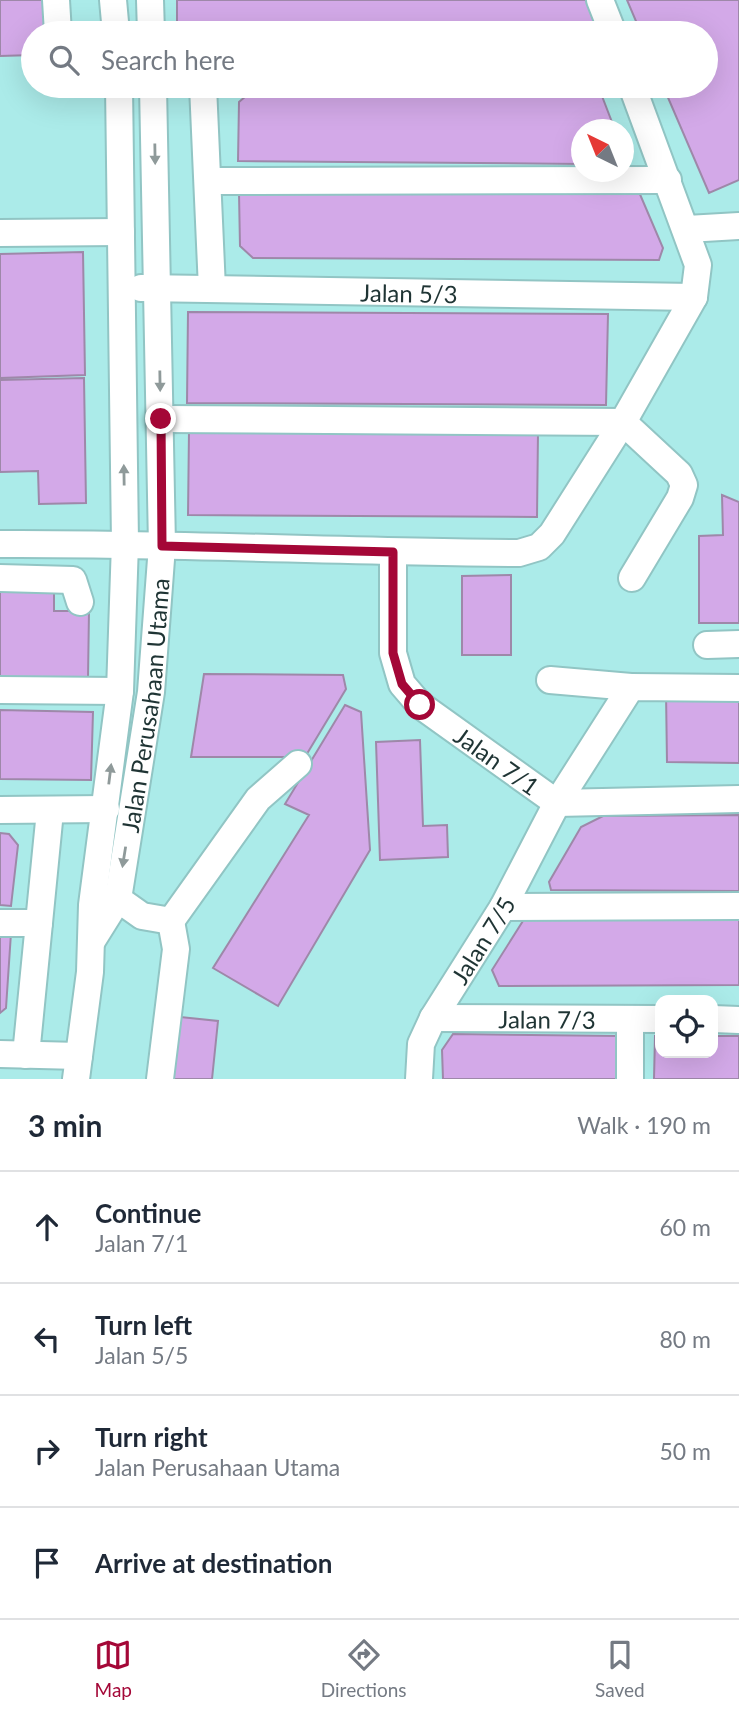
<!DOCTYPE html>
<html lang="en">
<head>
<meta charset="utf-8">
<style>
  body { margin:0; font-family:Lato,sans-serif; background:#f2f2f3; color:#1f2937 }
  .controls { position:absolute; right:21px; bottom:21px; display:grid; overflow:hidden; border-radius:14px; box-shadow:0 7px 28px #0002 }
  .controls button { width:63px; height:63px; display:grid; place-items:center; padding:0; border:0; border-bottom:2px solid #e0e1e3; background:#fff; color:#1f2937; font:35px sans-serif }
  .compass { position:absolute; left:571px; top:119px; width:63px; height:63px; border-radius:50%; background:#fff; box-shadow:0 7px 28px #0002; rotate:317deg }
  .stop { position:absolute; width:21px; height:21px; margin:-16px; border:5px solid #a40737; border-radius:50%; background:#fff }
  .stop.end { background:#a40737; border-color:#fff; box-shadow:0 2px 7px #0008 }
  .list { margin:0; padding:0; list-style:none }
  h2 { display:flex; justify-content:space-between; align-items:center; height:91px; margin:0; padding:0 28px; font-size:30px }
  h2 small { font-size:23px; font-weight:400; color:#747a83 }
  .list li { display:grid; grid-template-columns:46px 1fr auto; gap:21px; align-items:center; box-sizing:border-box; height:112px; padding:0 28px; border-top:2px solid #e0e1e3 }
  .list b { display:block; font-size:26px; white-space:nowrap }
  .list p { margin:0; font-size:23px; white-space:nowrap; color:#747a83 }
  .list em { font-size:23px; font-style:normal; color:#747a83 }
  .icon { flex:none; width:38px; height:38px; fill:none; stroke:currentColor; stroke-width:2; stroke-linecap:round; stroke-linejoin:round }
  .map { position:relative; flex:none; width:739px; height:1079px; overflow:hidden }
  .search { position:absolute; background:#fff; box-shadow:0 7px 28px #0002; left:21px; right:21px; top:21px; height:77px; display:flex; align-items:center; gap:18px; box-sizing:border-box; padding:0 24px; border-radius:38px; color:#747a83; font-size:26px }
  .sheet { height:539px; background:#fff }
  nav { display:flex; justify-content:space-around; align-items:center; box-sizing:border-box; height:98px; border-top:2px solid #e0e1e3; background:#fff; font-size:19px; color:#747a83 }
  nav a { display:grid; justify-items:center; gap:4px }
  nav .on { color:#a40737 }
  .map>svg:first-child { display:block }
  .built { fill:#abebe9; fill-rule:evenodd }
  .building { fill:#d3a9e8; stroke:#9e88a9; stroke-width:2 }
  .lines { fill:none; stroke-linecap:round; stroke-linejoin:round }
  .minor-casing { stroke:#91c5c4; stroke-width:30 }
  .minor { stroke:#fff; stroke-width:26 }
  .oneway { fill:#8f9a9a }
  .route { stroke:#a40737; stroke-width:9 }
  .labels { text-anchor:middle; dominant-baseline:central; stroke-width:6; stroke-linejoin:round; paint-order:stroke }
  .street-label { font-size:24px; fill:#1f3434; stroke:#ddfdfc }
</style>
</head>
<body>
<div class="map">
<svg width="739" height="1079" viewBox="0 0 739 1079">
  <rect width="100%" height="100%" fill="#bff4f3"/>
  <path class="built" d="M0 0H739V1079H0ZM33 33H706V86H33ZM582 130H624V172H582ZM660 1000H713V1053H660Z"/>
  <path class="building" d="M0 0H44L45 33H33V55L0 56Z
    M177 0H586L601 33H181L177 30Z
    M627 0H739V180L709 193 663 86H706V33H641Z
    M253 90 600 91 615 130H582V164L238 161 239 102Z
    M639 192 663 248 659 260 253 258 240 246 239 193Z
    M83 252 85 375 0 378V254Z
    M188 312 608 314 606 405 187 403Z
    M84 378 86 503 39 504 38 471 0 472V380Z
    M189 430 538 432 537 517 188 515Z
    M722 495 739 502V623H699V536L723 535Z
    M511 575V655H462V576Z
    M0 591H54V611H89L88 678 0 677Z
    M204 674 343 675 346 689 305 757H191Z
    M666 692 739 693V763L667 762Z
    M345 705 361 712 370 850 278 1006 213 968 309 815 285 804Z
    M0 710 93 712 91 780 0 779Z
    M420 740 423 826 447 825 448 857 380 860 376 742Z
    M739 815V891L551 890 549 882 581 827 603 816Z
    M0 833 9 834 18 845 11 906 0 905Z
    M528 913 739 915V985L499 986 492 970Z
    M0 933H11L6 1008 0 1013Z
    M171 1016 218 1021 212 1079H164Z
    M453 1034 621 1036V1079H443L442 1050Z
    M655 1036H660V1053H713V1036H739V1079H654Z"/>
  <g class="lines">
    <defs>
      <g id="minor">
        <path d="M56 0 58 33"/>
        <path d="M113 0 116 33"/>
        <path d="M150 0 151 33"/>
        <path d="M600 0 613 33"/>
        <path d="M203 86 212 289"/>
        <path d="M208 181 668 180"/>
        <path d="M687 229 739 226"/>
        <path d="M0 233 121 232"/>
        <path id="s1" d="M141 288 694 297"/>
        <path d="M161 419 623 422 679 474 684 485 680 498 632 578"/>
        <path d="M0 544C173 543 346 552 519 553L539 547 552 534 623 422 694 297 698 265 632 86"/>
        <path id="s2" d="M393 552V653L402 684 420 705 557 803 739 799"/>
        <path d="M0 578 73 580 80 602"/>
        <path d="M707 645 739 644"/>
        <path d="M550 680 631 687"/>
        <path d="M0 690 120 691"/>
        <path d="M0 810 106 809"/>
        <path d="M118 899 142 916 171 921 258 799 298 764"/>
        <path d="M503 907 739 906"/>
        <path d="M0 923H39"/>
        <path id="s3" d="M93 939 118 899 151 692 162 546 153 86"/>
        <path id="s4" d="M433 1018 660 1019"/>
        <path d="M630 1019V1079"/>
        <path d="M713 1019 739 1020"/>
        <path d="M0 1054 79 1056"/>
        <path d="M26 1055 50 811"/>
        <path d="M76 1079 90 972 92 905 120 691 125 543 119 86"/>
        <path d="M160 1079 176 949 171 921"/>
        <path id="s5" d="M419 1079 421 1044 433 1018 503 907 557 803 631 687 739 688"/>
      </g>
    </defs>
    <use href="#minor" class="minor-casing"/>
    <use href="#minor" class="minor"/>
  </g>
  <defs><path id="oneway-solid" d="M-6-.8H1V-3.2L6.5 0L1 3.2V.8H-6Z" transform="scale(1.75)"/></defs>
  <g class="oneway">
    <use href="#oneway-solid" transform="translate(155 154) rotate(89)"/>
    <use href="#oneway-solid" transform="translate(160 381) rotate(89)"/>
    <use href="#oneway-solid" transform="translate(124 475) rotate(-91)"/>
    <use href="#oneway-solid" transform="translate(110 774) rotate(-83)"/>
    <use href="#oneway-solid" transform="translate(124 857) rotate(99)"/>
  </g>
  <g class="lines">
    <path class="route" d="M161 419 162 546 393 552V653L402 684 420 705"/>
  </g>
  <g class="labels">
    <g class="street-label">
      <text stroke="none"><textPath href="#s1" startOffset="268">Jalan 5/3</textPath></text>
      <text stroke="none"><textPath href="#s3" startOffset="243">Jalan Perusahaan Utama</textPath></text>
      <text stroke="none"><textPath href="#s2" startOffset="256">Jalan 7/1</textPath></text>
      <text stroke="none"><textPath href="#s5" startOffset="156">Jalan 7/5</textPath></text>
      <text stroke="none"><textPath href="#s4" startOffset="114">Jalan 7/3</textPath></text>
    </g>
  </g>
</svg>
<div class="controls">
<button><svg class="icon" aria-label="locate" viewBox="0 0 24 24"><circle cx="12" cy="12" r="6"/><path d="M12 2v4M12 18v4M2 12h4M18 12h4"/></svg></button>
</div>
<svg class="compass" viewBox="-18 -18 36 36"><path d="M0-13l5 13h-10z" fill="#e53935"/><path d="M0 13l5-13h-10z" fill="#747a83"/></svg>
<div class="stop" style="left:420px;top:705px"></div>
<div class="stop end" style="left:161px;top:419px"></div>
<div class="search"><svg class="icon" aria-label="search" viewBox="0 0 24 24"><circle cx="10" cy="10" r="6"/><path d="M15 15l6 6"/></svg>Search here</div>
</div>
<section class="sheet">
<h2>3 min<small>Walk · 190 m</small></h2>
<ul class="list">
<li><svg class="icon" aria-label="ahead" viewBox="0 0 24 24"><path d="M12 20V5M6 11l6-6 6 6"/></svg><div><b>Continue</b><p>Jalan 7/1</p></div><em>60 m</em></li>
<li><svg class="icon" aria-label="left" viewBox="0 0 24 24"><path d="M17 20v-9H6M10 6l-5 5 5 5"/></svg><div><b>Turn left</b><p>Jalan 5/5</p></div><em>80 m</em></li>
<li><svg class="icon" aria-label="right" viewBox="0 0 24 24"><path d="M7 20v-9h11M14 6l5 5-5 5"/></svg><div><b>Turn right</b><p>Jalan Perusahaan Utama</p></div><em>50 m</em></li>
<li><svg class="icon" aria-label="arrive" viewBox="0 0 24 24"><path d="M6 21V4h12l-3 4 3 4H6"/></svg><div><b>Arrive at destination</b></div></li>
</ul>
</section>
<nav>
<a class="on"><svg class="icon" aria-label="map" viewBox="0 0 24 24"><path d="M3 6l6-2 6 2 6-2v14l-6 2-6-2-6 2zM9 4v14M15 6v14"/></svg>Map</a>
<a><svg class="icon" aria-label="directions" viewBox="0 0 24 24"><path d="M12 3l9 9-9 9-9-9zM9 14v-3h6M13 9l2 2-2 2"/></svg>Directions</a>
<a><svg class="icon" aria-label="saved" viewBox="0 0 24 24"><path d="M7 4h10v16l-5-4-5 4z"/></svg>Saved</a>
</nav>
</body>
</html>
